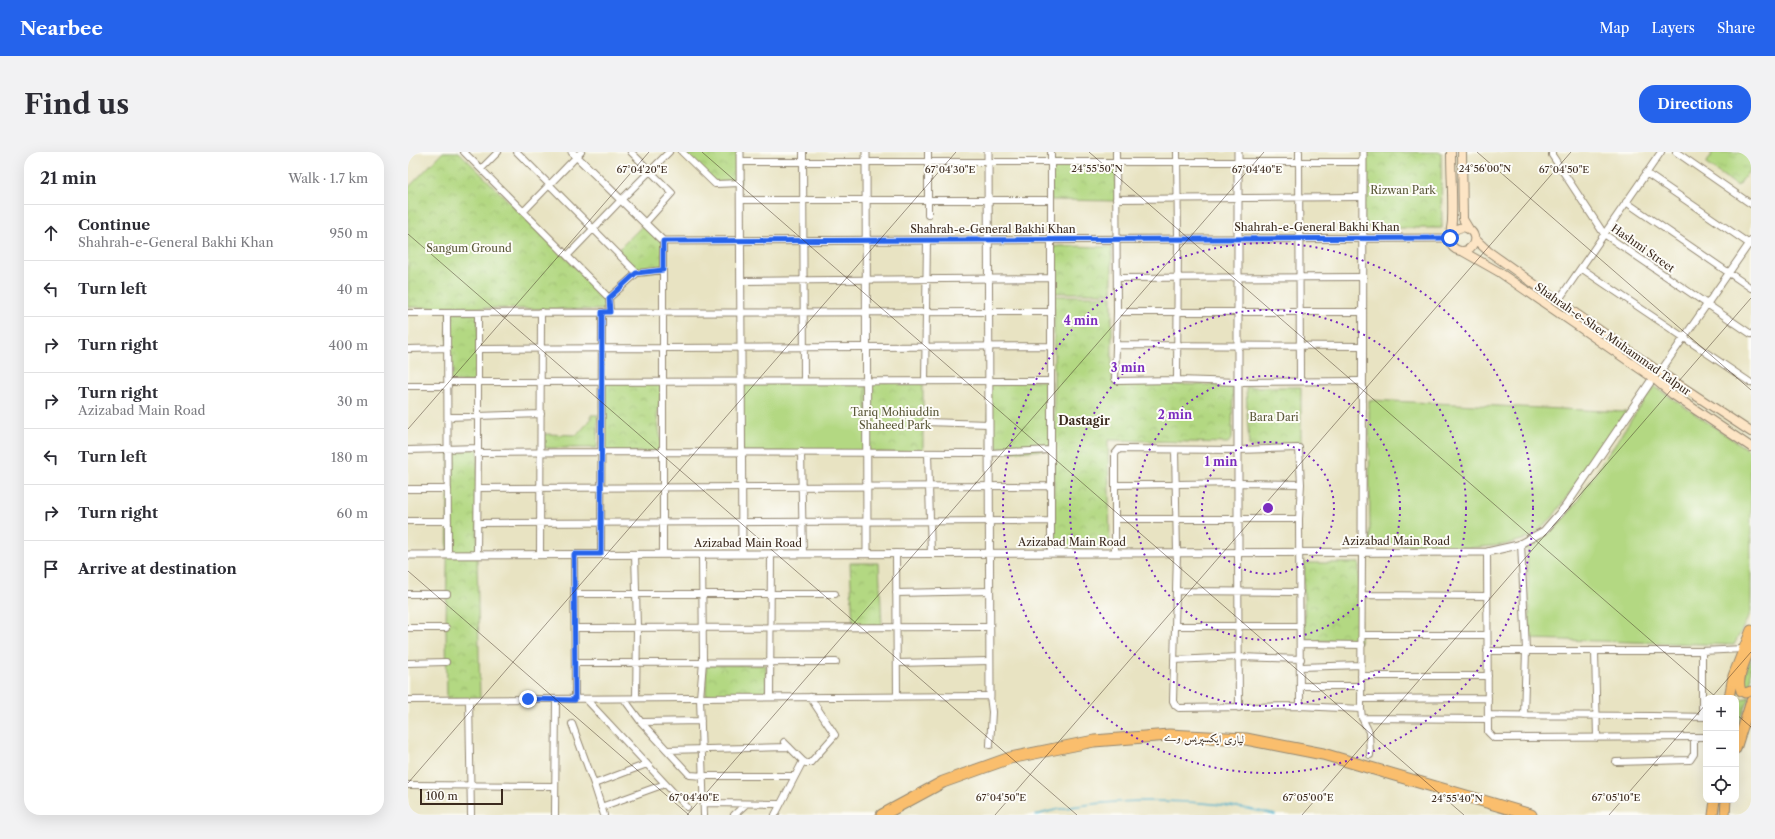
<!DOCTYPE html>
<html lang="en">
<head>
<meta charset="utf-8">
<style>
  body { margin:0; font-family:"Libre Caslon Text",Amiri,serif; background:#f2f2f3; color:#2b2b33 }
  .controls { position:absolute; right:12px; bottom:12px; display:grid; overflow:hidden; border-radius:8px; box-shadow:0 4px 16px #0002 }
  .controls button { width:36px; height:36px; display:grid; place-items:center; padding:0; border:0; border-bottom:1px solid #e1e1e2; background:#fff; color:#2b2b33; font:20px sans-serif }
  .scale { position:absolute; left:12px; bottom:10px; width:83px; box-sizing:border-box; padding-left:4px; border:2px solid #3b2a1e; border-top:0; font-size:11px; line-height:14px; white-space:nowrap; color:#3b2a1e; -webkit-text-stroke:3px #fdfcf7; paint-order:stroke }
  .stop { position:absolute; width:12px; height:12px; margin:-9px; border:3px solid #2563eb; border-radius:50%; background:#fff }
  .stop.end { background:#2563eb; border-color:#fff; box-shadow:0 1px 4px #0008 }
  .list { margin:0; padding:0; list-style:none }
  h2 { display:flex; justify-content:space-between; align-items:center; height:52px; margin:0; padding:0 16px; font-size:17px }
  h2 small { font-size:13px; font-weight:400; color:#7c7c81 }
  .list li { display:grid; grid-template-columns:26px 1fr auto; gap:12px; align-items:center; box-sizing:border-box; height:56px; padding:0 16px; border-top:1px solid #e1e1e2 }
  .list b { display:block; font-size:15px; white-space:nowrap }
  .list p { margin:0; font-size:13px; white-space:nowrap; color:#7c7c81 }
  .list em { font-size:13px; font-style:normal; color:#7c7c81 }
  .icon { flex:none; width:22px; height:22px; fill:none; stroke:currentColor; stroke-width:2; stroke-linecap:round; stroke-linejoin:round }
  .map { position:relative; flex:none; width:1343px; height:663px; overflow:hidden; border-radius:16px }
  header { display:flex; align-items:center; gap:24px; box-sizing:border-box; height:56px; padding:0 20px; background:#2563eb; color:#fff }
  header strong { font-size:19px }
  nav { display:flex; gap:22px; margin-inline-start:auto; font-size:14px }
  .intro { display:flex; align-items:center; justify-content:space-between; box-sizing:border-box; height:96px; padding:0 24px }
  h1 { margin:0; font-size:28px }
  .button { padding:10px 18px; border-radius:16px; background:#2563eb; color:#fff; font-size:14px; font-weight:700 }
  main { display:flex; gap:24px; padding:0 24px }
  aside { flex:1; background:#fff; border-radius:16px; box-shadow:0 4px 16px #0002 }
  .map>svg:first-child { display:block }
  .grass { fill:url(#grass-tufts); stroke:#778150 }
  .park { fill:url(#park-crowns); stroke:#778150 }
  .garden { fill:#b3d882; stroke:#778150 }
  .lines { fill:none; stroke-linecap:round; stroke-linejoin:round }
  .stream { stroke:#4dafcc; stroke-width:1.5 }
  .minor-casing { stroke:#928670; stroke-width:8 }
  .tertiary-casing { stroke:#928670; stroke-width:9 }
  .secondary-casing { stroke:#928670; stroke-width:10 }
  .primary-casing { stroke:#928670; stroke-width:11 }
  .motorway-casing { stroke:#928670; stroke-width:13 }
  .minor { stroke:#fff; stroke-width:6 }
  .tertiary { stroke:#fff; stroke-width:7 }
  .secondary { stroke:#fde5c5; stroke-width:8 }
  .primary { stroke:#fabe6d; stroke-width:9 }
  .motorway { stroke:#fabe6d; stroke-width:11 }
  .route { stroke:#2563eb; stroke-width:5 }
  .ticks { fill:none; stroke:#3b2a1e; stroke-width:1; stroke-opacity:0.45 }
  .ring { fill:none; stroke:#7b2cbf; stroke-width:2; stroke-dasharray:2 4 }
  .labels { text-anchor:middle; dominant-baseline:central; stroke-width:4; stroke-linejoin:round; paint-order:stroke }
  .park-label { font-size:11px; fill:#595637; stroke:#fdfcf7 }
  .street-label { font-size:11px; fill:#3b2a1e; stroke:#fdfcf7 }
  .neighbourhood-label { font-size:12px; font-weight:bold; fill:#3b2a1e; stroke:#fdfcf7 }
  .ticks-label { font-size:10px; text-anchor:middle; fill:#3b2a1e; stroke:#fdfcf7; stroke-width:4; stroke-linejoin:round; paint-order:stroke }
  .centre { fill:#7b2cbf; stroke:#fdfcf7; stroke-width:2 }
  .ring-label { font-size:12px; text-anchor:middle; font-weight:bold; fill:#7b2cbf; stroke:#fdfcf7; stroke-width:4; stroke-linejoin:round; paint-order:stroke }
</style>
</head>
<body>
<header>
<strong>Nearbee</strong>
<nav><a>Map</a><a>Layers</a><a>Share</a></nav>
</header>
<div class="intro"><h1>Find us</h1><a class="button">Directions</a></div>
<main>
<aside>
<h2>21 min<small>Walk · 1.7 km</small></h2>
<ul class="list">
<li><svg class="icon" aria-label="ahead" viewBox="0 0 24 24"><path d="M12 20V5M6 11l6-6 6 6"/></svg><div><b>Continue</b><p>Shahrah-e-General Bakhi Khan</p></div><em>950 m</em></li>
<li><svg class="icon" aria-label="left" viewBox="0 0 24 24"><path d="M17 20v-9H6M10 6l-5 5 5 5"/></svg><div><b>Turn left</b></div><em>40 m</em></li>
<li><svg class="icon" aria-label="right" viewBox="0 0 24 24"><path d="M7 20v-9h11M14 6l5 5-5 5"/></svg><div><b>Turn right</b></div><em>400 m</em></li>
<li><svg class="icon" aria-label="right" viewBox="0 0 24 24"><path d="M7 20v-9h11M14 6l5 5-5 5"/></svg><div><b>Turn right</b><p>Azizabad Main Road</p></div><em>30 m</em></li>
<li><svg class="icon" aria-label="left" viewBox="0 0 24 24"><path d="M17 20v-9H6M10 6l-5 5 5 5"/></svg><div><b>Turn left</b></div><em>180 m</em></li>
<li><svg class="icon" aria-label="right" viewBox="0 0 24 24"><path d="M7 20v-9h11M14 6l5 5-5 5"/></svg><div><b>Turn right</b></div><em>60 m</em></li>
<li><svg class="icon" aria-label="arrive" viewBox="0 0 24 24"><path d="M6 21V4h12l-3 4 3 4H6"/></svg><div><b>Arrive at destination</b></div></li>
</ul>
</aside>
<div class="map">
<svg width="1343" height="663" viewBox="0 0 1343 663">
  <defs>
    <pattern id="grass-tufts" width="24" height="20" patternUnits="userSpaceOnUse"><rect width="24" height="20" fill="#b3d882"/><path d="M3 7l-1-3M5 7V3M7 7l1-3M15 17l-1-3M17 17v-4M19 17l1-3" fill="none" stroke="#9bba70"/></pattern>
    <pattern id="park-crowns" width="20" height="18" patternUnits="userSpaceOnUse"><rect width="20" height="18" fill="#b3d882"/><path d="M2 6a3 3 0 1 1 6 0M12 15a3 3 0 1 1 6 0" fill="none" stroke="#9bba70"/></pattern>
  </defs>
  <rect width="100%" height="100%" fill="#fdfcf7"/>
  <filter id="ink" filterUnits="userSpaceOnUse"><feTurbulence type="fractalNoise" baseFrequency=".025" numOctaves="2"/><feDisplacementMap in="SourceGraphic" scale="8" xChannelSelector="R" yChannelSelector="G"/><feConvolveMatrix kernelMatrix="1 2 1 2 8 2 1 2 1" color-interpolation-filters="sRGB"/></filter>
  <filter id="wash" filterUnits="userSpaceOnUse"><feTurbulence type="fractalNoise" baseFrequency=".012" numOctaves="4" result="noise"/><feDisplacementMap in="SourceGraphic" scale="16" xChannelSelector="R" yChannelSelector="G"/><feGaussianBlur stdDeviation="0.9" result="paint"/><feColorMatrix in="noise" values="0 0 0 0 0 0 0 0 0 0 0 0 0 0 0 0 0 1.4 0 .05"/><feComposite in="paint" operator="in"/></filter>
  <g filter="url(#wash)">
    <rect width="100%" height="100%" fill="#e8e3c2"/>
    <path class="grass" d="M1302 0H1343V16L1330 34 1298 12 1304 2Z
      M581 229H643V298L581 301Z
      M183 263H190L189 296H136V282L169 283 183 267Z
      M1343 505V529L1341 534 1336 536 1334 531Z
      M1327 535 1331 546 1334 547 1342 545 1328 577V546H1325Z"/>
    <path class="park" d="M35 0H51L199 147V158L0 155V36Z
      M274 0H332L333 31 307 32Z
      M955 0H1033L1034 76H955Z
      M643 10H708V49L643 48Z
      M237 71 255 89V118L229 121 208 100Z
      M652 94 704 95V141H646L645 95Z
      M646 144H704V227L706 232 821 233 825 236 824 286 820 291 700 288 702 396 646 397Z
      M39 161H70V230H40Z
      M458 229 515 230V301L459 300Z
      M193 230H255L249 265 255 300H193Z
      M838 235H893V295H841Z
      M41 296H70L69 402 72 548H39L38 476Z
      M442 411H471L474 475H445Z
      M895 411H951L952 490 897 488Z
      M298 513H358V542L298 543Z"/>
    <path class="garden" d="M458 229 459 300H334L333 230Z
      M1246 234 1343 300V460L1326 493 1122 487 1119 395C1145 378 1161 365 1176 338Z
      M961 248 1218 260 1144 366 1121 386 1096 393 1062 396 962 391Z"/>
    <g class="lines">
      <path class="stream" d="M628 663C665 652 704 649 743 649 785 649 826 652 867 663"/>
    </g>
  </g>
  <g filter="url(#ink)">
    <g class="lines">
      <defs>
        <path id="minor" d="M56 0 201 146 202 160
          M109 0 229 121 255 118
          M223 0 264 41 237 71
          M274 0 307 32 333 31
          M395 0 396 229
          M643 0V401
          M708 0 709 160 707 227 709 229 769 228
          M769 0 770 87 769 228 830 230 954 229
          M891 0 892 229
          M1144 0V3L1196 82 1343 182
          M1268 0 1343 52
          M332 10H955
          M73 17 90 0
          M1238 21 1343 93
          M708 47 955 45
          M333 48H643
          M1218 50 1343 136
          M116 59 173 0
          M520 63V0
          M160 103 213 48 261 0
          M1173 116 1343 231
          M709 126 955 125
          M333 129 643 126
          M201 146 229 121
          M1150 149 1253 0
          M709 160H954
          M0 161 643 160
          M39 161 40 402
          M70 161V296
          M709 193 954 194
          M0 197 40 196
          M70 197 643 194
          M1252 220 1343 89
          M517 229 519 88
          M40 230 643 229
          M0 234H40
          M40 265 133 262
          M517 270 581 272
          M0 298 70 296 69 402
          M767 298 769 401 765 549 767 553 771 556 892 554 953 557
          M393 300 395 402
          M70 301 193 300 581 301 643 298
          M520 301 523 401
          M708 333 830 331 893 332
          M70 336 643 334
          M0 337H40
          M708 367H891
          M0 369H40
          M70 371 643 369
          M1113 391 1118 498 1116 564
          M954 400 953 557 954 566 961 580 962 603
          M1079 400 1080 580 1086 586 1298 585
          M488 401 489 545
          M707 401V302L711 297 830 298 891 296 893 332 891 367 892 554
          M830 401 831 556
          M132 402 133 160
          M166 402 167 547
          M193 402 194 160
          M227 402 229 475 228 547
          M255 402V89
          M294 402 295 510 292 546 296 663
          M768 439 892 440
          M488 441 582 439
          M0 442H39
          M166 442H427
          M955 443 1079 444
          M767 474H892
          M0 476H38
          M167 476 582 475
          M954 483H1079
          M893 492 954 493
          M1079 499H1294L1335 497
          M1187 499 1189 586
          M766 508 831 505 893 507
          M0 511 38 510
          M167 511 428 510
          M489 511 582 509
          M893 515 953 513
          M953 524H1080
          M893 534H953
          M362 545 363 402
          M178 547 279 655
          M216 547 233 570 282 623 296 624H386
          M953 547 1080 546
          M0 548 582 544 584 560 582 593
          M61 548 63 663
          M1080 563C1153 564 1225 563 1298 565
          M1294 565V499
          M954 566 1080 567
          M233 570 293 569
          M164 572 186 632 239 612
          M259 598 381 595
          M395 609 398 611H402L427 583 402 545
          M1208 610 1282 608 1286 602V585
          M186 632 196 663
          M0 633 147 634
          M296 651 371 652
          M193 655 257 632
          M147 663 148 547
          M326 663 338 652
          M367 663 395 609 376 590"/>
        <path id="tertiary" d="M164 0 255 89 1042 86
          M332 0 334 402
          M458 0 459 401
          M580 0 582 544
          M830 0V401
          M954 400 955 0
          M0 403 1079 400 1110 393 1136 379 1157 355 1245 226"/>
        <path id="secondary" d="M1043 0C1043 23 1045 45 1044 68 1044 74 1041 83 1042 89 1044 99 1057 103 1064 94 1073 81 1054 67 1043 82
          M1054 0 1055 67 1061 77
          M1067 87 1080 99 1150 149 1252 220 1343 280
          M1054 99 1091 120 1245 226 1264 242 1343 295"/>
        <path id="primary" d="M1343 494C1338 508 1328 526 1333 539L1337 541 1343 539
          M1321 546 1325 524 1343 478
          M1328 597 1343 549
          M1305 663 1307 648
          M1317 663 1318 648"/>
        <path id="motorway" d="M474 663 535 630 602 606 686 589 761 583 838 587 915 602 1123 663"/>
      </defs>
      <use href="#minor" class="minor-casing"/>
      <use href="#tertiary" class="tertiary-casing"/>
      <use href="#secondary" class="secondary-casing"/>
      <use href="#primary" class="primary-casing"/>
      <use href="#motorway" class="motorway-casing"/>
      <use href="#minor" class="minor"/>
      <use href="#tertiary" class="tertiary"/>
      <use href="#secondary" class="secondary"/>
      <use href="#primary" class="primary"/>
      <use href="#motorway" class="motorway"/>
    </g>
  </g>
  <g class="lines" filter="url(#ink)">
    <path class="route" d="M120 547 167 548 166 402H193L194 160H202L201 146 228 121 255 118V89L1042 86"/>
  </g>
  <path class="ticks" d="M294 0 1056 663M681 0 1309 546M1069 0 1343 238M0 82 669 663M0 277 241 0M0 419 281 663M1303 546 1343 500M1328 562 1343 575M0 631 548 0M279 663 856 0M587 663 1163 0M894 663 1343 146M1201 663 1298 552"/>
  <g class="ring">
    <circle cx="860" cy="356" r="66"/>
    <circle cx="860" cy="356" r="132"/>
    <circle cx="860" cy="356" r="198"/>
    <circle cx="860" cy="356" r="265"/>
  </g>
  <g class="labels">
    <g class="park-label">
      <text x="995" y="38">Rizwan Park</text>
      <text x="61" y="96">Sangum Ground</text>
      <text x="487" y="260">Tariq Mohiuddin<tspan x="487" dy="13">Shaheed Park</tspan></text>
      <text x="866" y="265">Bara Dari</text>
    </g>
    <g class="street-label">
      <text x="909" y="75">Shahrah-e-General Bakhi Khan</text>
      <text x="585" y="77">Shahrah-e-General Bakhi Khan</text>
      <text transform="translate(1235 96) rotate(35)">Hashmi Street</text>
      <text transform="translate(1205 187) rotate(35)">Shahrah-e-Sher Muhammad Talpur</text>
      <text x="988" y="389">Azizabad Main Road</text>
      <text x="664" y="390">Azizabad Main Road</text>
      <text x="340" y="391">Azizabad Main Road</text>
      <text transform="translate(796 586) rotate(2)">لیاری ایکسپریس وے</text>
    </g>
    <g class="neighbourhood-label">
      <text x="676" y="268">Dastagir</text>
    </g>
  </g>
  <g class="ticks-label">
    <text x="689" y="20">24°55'50"N</text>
    <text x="1077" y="20">24°56'00"N</text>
    <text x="234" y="21">67°04'20"E</text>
    <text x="542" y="21">67°04'30"E</text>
    <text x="849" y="21">67°04'40"E</text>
    <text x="1156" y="21">67°04'50"E</text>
    <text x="286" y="649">67°04'40"E</text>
    <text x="593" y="649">67°04'50"E</text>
    <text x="900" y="649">67°05'00"E</text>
    <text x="1208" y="649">67°05'10"E</text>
    <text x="1049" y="650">24°55'40"N</text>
  </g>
  <circle cx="860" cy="356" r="6" class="centre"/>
  <g class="ring-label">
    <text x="673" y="173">4 min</text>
    <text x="720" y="220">3 min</text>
    <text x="767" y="267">2 min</text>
    <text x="813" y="314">1 min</text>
  </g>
</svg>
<div class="controls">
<button>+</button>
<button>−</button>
<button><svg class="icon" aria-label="locate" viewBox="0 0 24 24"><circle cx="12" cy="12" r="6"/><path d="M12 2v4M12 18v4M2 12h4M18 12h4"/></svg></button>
</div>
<div class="scale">100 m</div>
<div class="stop" style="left:1042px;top:86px"></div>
<div class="stop end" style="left:120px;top:547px"></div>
</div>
</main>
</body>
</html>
